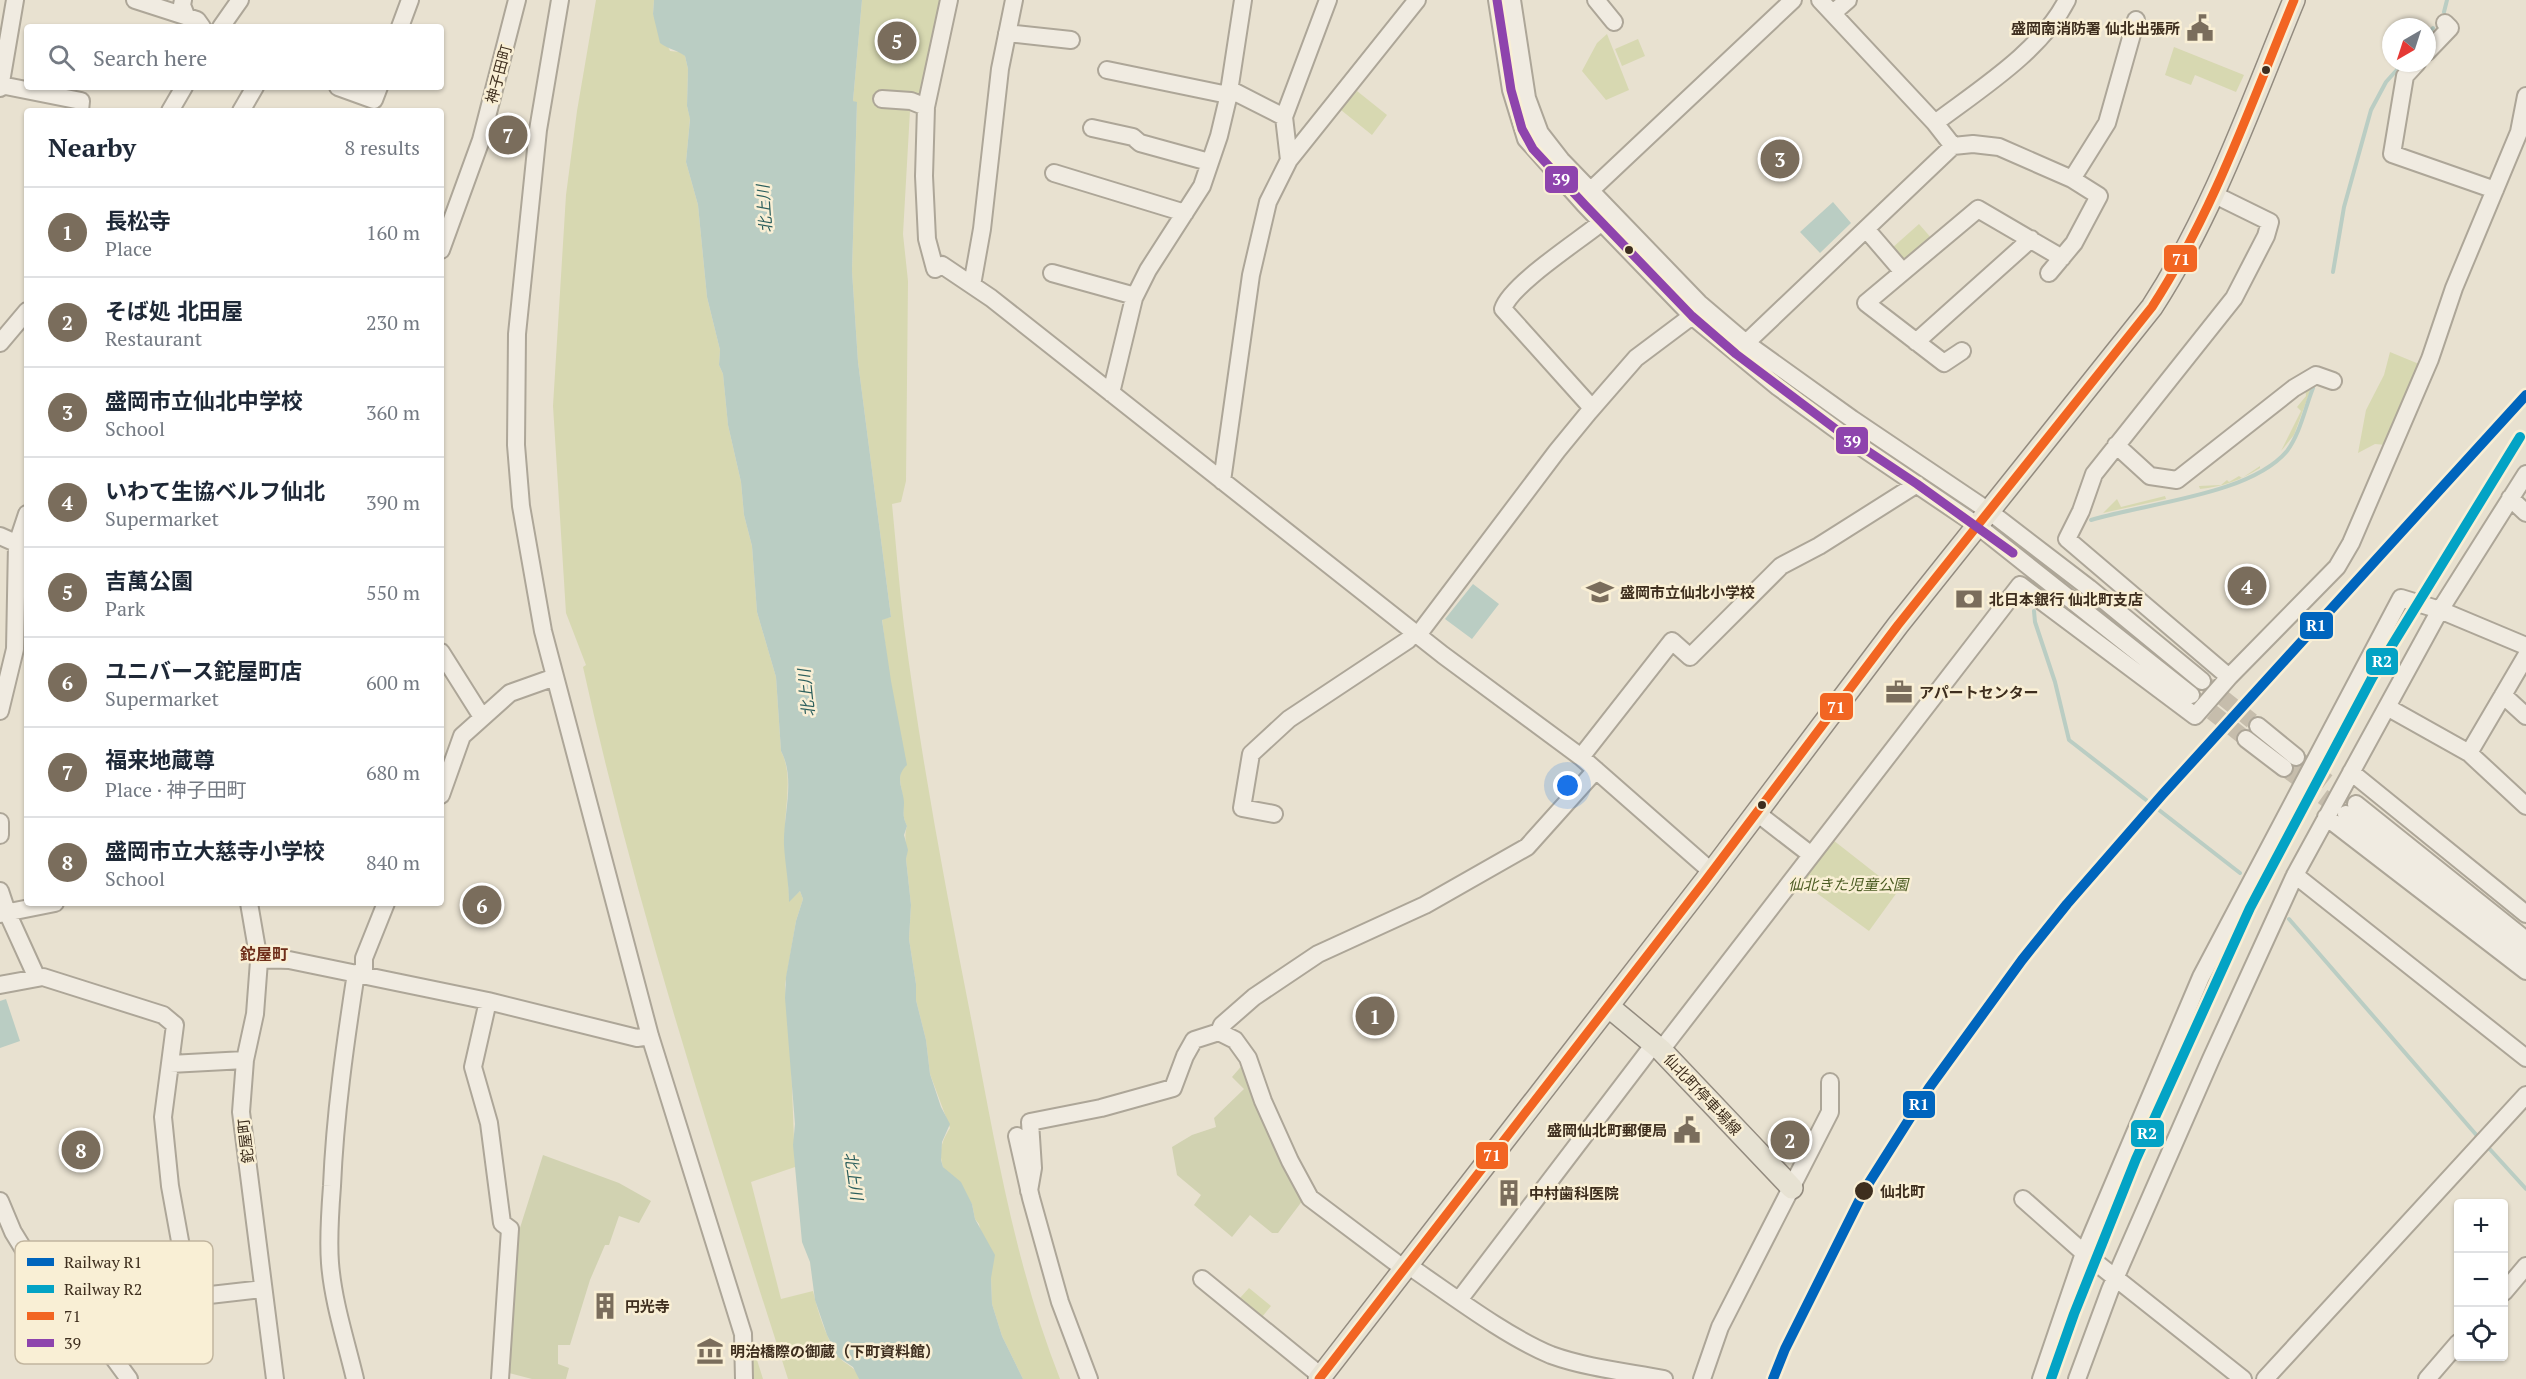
<!DOCTYPE html>
<html lang="en">
<head>
<meta charset="utf-8">
<style>
  body { margin:0; font-family:"PT Serif","Noto Sans JP",serif; background:#f6f6f7; color:#1f2937 }
  .controls { position:absolute; right:18px; bottom:18px; display:grid; overflow:hidden; border-radius:6px; box-shadow:0 2px 4px #0004 }
  .controls button { width:54px; height:54px; display:grid; place-items:center; padding:0; border:0; border-bottom:2px solid #e0e1e3; background:#fff; color:#1f2937; font:30px sans-serif }
  .compass { position:absolute; left:2382px; top:18px; width:54px; height:54px; border-radius:50%; background:#fff; box-shadow:0 2px 4px #0004; rotate:219deg }
  .you { position:absolute; left:1568px; top:786px; width:21px; height:21px; margin:-15px; border:4px solid #fff; border-radius:50%; background:#1a73e8; box-shadow:0 0 0 9px #1a73e833 }
  .badge { display:grid; place-items:center; width:39px; height:39px; border-radius:50%; background:#7a6d5c; color:#fff; font-size:20px; font-weight:700 }
  .pin { position:absolute; translate:-50% -50%; border:3px solid #fff; box-shadow:0 2px 6px #0006 }
  .list { margin:0; padding:0; list-style:none }
  h2 { display:flex; justify-content:space-between; align-items:center; height:78px; margin:0; padding:0 24px; font-size:26px }
  h2 small { font-size:20px; font-weight:400; color:#747a83 }
  .list li { display:grid; grid-template-columns:39px 1fr auto; gap:18px; align-items:center; box-sizing:border-box; height:90px; padding:0 24px; border-top:2px solid #e0e1e3 }
  .list b { display:block; font-size:22px; white-space:nowrap }
  .list p { margin:0; font-size:20px; white-space:nowrap; color:#747a83 }
  .list em { font-size:20px; font-style:normal; color:#747a83 }
  .icon { flex:none; width:33px; height:33px; fill:none; stroke:currentColor; stroke-width:2; stroke-linecap:round; stroke-linejoin:round }
  .map { position:relative; flex:none; width:2526px; height:1379px; overflow:hidden }
  .search { position:absolute; background:#fff; box-shadow:0 2px 4px #0004; left:24px; top:24px; width:420px; height:66px; display:flex; align-items:center; gap:15px; box-sizing:border-box; padding:0 21px; border-radius:6px; color:#747a83; font-size:22px }
  .panel { position:absolute; background:#fff; box-shadow:0 2px 4px #0004; left:24px; top:108px; width:420px; height:798px; border-radius:6px }
  .map>svg:first-child { display:block }
  .green { fill:#d7d8b1 }
  .cemetery { fill:#d1d2b1 }
  .water { fill:#bacdc3 }
  .lines { fill:none; stroke-linecap:round; stroke-linejoin:round }
  .stream { stroke:#bacdc3; stroke-width:4 }
  .minor-tunnel { stroke:#c6bdac; stroke-width:16; stroke-dasharray:16 8; stroke-linecap:butt }
  .minor-casing { stroke:#ada698; stroke-width:20 }
  .major-casing { stroke:#938b7f; stroke-width:24 }
  .minor { stroke:#f0ebe1; stroke-width:16 }
  .major { stroke:#e7e2d3; stroke-width:21 }
  .bus-1-casing { stroke:#f9efd5; stroke-width:14 }
  .bus-2-casing { stroke:#f9efd5; stroke-width:14 }
  .bus-1 { stroke:#f26522; stroke-width:9 }
  .bus-2 { stroke:#8e44ad; stroke-width:9 }
  .rail-1-casing { stroke:#f9efd5; stroke-width:15 }
  .rail-2-casing { stroke:#f9efd5; stroke-width:15 }
  .rail-1 { stroke:#0065bd; stroke-width:10 }
  .rail-2 { stroke:#03a3c5; stroke-width:10 }
  .bus-dot { fill:#3e2e1e; stroke:#f9efd5; stroke-width:2 }
  .labels { text-anchor:middle; dominant-baseline:central; stroke-width:5; stroke-linejoin:round; paint-order:stroke }
  .poi-label { font-size:15px; font-weight:bold; fill:#3e2e1e; stroke:#f9efd5; text-anchor:start }
  .street-label { font-size:15px; fill:#3e2e1e; stroke:#f9efd5 }
  .park-label { font-size:15px; font-style:italic; fill:#4c5c23; stroke:#f9efd5 }
  .stop-label { font-size:15px; font-weight:bold; fill:#3e2e1e; stroke:#f9efd5; text-anchor:start }
  .water-label { font-size:16px; font-style:italic; fill:#2c5f5d; stroke:#f9efd5 }
  .neighbourhood-label { font-size:16px; font-weight:bold; fill:#6e2e1a; stroke:#f9efd5 }
  .key { fill:#f9efd5; stroke:#c1b59e; stroke-width:1.5 }
  .key-label { font-size:16px; fill:#3e2e1e }
  .line-badge { stroke:#f9efd5; stroke-width:2 }
  .badge-label { font-size:16px; text-anchor:middle; font-weight:bold; fill:#fff }
</style>
</head>
<body>
<div class="map">
<svg width="2526" height="1379" viewBox="0 0 2526 1379">
  <rect width="100%" height="100%" fill="#e8e1d0"/>
  <path class="green" d="M596 0H654L653 14 670 51 680 52 685 56 688 69 687 106 690 118 686 162 698 205 707 297 720 350 719 365 723 374 728 425 741 482 744 515 752 546 757 612 776 677 781 751C794 776 784 808 785 835 785 857 789 878 789 901L800 891 803 899 796 921 785 985 791 1061 795 1167 751 1182 781 1299 813 1291C818 1313 826 1336 837 1355 844 1365 857 1366 859 1379H788C713 1144 636 908 583 667L586 665 566 613 553 406 566 195 577 111Z
    M862 0H943L925 89 919 95 911 93 903 234 908 281 906 481 901 502 892 504C896 544 899 585 904 626 921 759 946 891 972 1023 995 1143 1015 1265 1060 1379H1023L1002 1336 992 1304 991 1278 979 1224 975 1219 972 1204 943 1167C938 1151 942 1141 950 1128L930 1074 926 1040 916 1000V984L909 939 911 905 906 859C908 848 903 838 907 826 902 816 904 811 903 801 903 790 898 782 901 771L882 619 891 617 858 362 852 271 857 103 853 101Z
    M1607 34 1629 90 1606 100 1582 71 1597 43Z
    M1638 39 1645 56 1622 66 1615 49Z
    M2174 47 2244 75 2236 92 2195 75 2191 85 2165 75Z
    M1357 91 1387 115 1372 135 1341 110Z
    M1919 224 1933 240 1908 261 1903 260 1892 248Z
    M2390 352 2419 364 2386 445 2375 444 2358 453 2366 410 2384 375Z
    M2313 383 2294 435 2281 451 2301 411 2297 407 2306 396 2305 386Z
    M2260 466V468C2241 480 2222 487 2200 489L2199 486 2221 485 2227 480 2229 482 2239 476 2242 478Z
    M2165 496 2166 499 2103 513 2117 499 2121 507Z
    M1833 840 1898 891 1869 931 1800 881Z
    M1249 1288 1271 1306 1262 1317 1240 1298Z
    M752 1344 763 1379H748V1346Z"/>
  <path class="cemetery" d="M1245 1062 1303 1200 1278 1233H1272L1250 1215 1232 1237 1194 1205 1201 1195 1177 1175 1172 1147 1192 1135 1216 1127 1214 1118 1244 1089 1232 1077Z
    M543 1155 619 1183 651 1201 639 1223 619 1216 609 1245H605L590 1280 570 1345H558V1364L569 1368 566 1379H532L509 1373 519 1231Z"/>
  <path class="water" d="M654 0H862L853 101 857 102 852 271 858 362 891 617 882 620 891 681 907 765C894 777 903 787 904 802 904 812 902 816 907 826L904 835 908 850 906 859 911 905 909 939 916 984V1000L926 1040 930 1074 941 1107 950 1124 942 1142 941 1160 943 1167 961 1182 972 1204 975 1219 995 1255 991 1278 992 1304 1002 1336 1023 1379H859L853 1367 838 1357 827 1335 815 1300 810 1262 802 1242 793 1145 795 1124 785 998 786 977 796 921 803 899 800 891 789 902C789 883 785 864 784 845 783 815 796 779 781 751L776 677 757 612 752 546 744 515 741 482 728 425 723 374 719 365 720 350 707 297 698 205 686 162 690 119 687 106 688 69 685 56C677 50 668 49 660 43L653 14Z
    M1833 202 1851 223 1820 253 1800 232Z
    M1473 584 1499 604 1472 639 1445 619Z
    M6 999 20 1041 0 1048V1001Z"/>
  <g class="lines">
    <path class="stream" d="M2444 12 2447 0
      M2427 35 2433 28
      M2333 272 2344 207 2371 110 2386 82 2403 63
      M2091 520C2146 503 2250 495 2287 451 2300 434 2305 408 2313 388
      M2034 611 2035 622 2055 682 2069 740 2240 873
      M2289 919 2479 1138
      M2486 1145 2526 1189"/>
    <path class="minor-tunnel" d="M2202 681 2258 726
      M2193 697 2246 739
      M2296 757 2356 804
      M2284 768 2345 813"/>
    <defs>
      <path id="minor" d="M135 0 197 20 202 27
        M183 0 182 5 187 18
        M560 0 538 130 517 334 516 445 521 506 543 631 650 1036 743 1334 744 1379
        M1497 0 1511 90 1526 139 1585 205 1692 316 1778 387 1845 436 1978 526 2191 695
        M1512 0 1527 98 1540 133 1561 160 1699 303 1746 343 1852 419 1990 512 2089 588 2202 681
        M1596 0 1614 22
        M1820 0 1935 123 1953 146
        M1833 13 1848 0
        M221 27 240 0
        M400 27 410 0
        M1007 33 1071 40
        M2427 52 2450 28 2445 23
        M2417 63 2405 76 2392 154 2495 190
        M1107 70 1228 95
        M1 85 81 101 80 111
        M338 87 374 100 379 87
        M0 88 15 0
        M1229 89 1284 117
        M882 99 911 101 926 107 924 176 927 239 935 269 942 265 991 298 1443 655 1581 757 1712 872
        M926 107 949 0
        M170 111 184 87
        M241 111 255 87
        M1935 123C1980 89 2041 51 2067 0
        M1092 128 1133 137 1140 143 1209 162
        M1289 160 1417 0
        M1054 173 1185 213
        M1590 191 1793 0
        M2213 194 2270 222 2266 236 2234 298 2094 474 2081 511 2067 539 2229 677
        M1866 229 1903 272
        M441 250 481 140 517 0
        M1052 273 1135 296
        M2049 273 2074 243 2099 196 2072 179
        M972 285 982 229 1000 69 1014 0
        M1916 342 2031 239
        M0 343 27 311
        M1746 343 1953 146 1973 144 1999 147 2072 179 2107 123 2136 20
        M1962 351 1944 363 1866 303 1978 209 2062 258
        M1111 393 1134 298 1148 270 1202 186 1219 136 1228 98 1243 0
        M1592 408 1503 309C1510 285 1580 240 1602 222
        M2116 445 2150 476 2177 480 2294 388 2316 375 2333 381
        M1222 481 1251 275 1268 202 1289 160 1284 117 1328 0
        M2510 498 2526 513
        M0 536 27 548
        M1418 635 1557 451 1589 412 1636 358 1692 316
        M441 652 482 717
        M2503 695 2526 716
        M2387 707 2469 753 2526 806
        M0 711 15 649 17 544 27 514
        M2258 726 2296 757
        M2246 739 2284 768
        M2469 753 2526 656
        M1581 757 1672 641 1690 657 1781 566 1819 546 1917 484
        M2351 772 2526 914
        M441 795 462 736 510 693 555 677
        M2356 804 2526 940
        M1757 813 1810 854
        M1274 814 1242 808 1251 754 1289 719 1408 640 1414 632
        M2346 814 2526 956
        M2326 817 2526 971
        M0 822V835
        M2295 875 2526 1058
        M0 891 7 912 37 978
        M249 903 259 961 255 1014 245 1060 241 1112 275 1379
        M0 914 55 903
        M258 959 289 960 488 1001 637 1038 650 1036
        M364 975V958L386 903
        M0 985 43 977 163 1015 175 1025 163 1117 170 1186 190 1296
        M488 1001 473 1067 489 1123 502 1223 510 1229 500 1379
        M1219 1032 1222 1025 1254 997 1318 954 1425 905 1527 847 1596 770
        M1661 1050 2020 585 2195 716 2229 677 2337 567 2351 543 2430 359 2454 288 2519 132 2526 96
        M170 1064 245 1060
        M1017 1136 1031 1198 1060 1302 1089 1379
        M1029 1191 1033 1168 1030 1122 1101 1108 1173 1088 1185 1056 1194 1040 1219 1032 1235 1040 1248 1058 1263 1101 1290 1161 1310 1198 1403 1268
        M2023 1199 2084 1253 2243 1379
        M0 1201 13 1232 40 1276 88 1323 129 1379
        M1406 1264C1449 1293 1505 1336 1551 1355 1587 1368 1627 1372 1664 1379
        M1202 1279 1321 1376
        M2504 1292 2526 1266
        M1459 1300 1654 1044
        M88 1323 122 1305 263 1289
        M355 1379C346 1341 333 1302 330 1263 328 1238 330 1212 332 1186 335 1115 345 1044 356 973
        M1702 1379 1720 1327 1830 1112V1082
        M2041 1379 2084 1253 2201 977 2401 598 2440 610 2526 646
        M2077 1379 2110 1290 2211 1059 2295 875 2440 610 2526 474
        M2265 1379 2526 1095
        M2427 1379 2458 1343"/>
      <path id="major" d="M1608 1006 1661 1050 1792 1188
        M1319 1379 1705 881 1898 625 2152 307C2213 213 2251 104 2294 0"/>
    </defs>
    <use href="#minor" class="minor-casing"/>
    <use href="#major" class="major-casing"/>
    <use href="#minor" class="minor"/>
    <use href="#major" class="major"/>
    <defs>
      <path id="bus-1" d="M1319 1379 1705 881 1898 625 2152 307C2213 213 2251 104 2294 0"/>
      <path id="bus-2" d="M1497 0 1511 90 1522 129 1533 149 1585 205 1692 316 1736 354 1845 436 1917 484 2013 553"/>
    </defs>
    <use href="#bus-1" class="bus-1-casing"/>
    <use href="#bus-2" class="bus-2-casing"/>
    <use href="#bus-1" class="bus-1"/>
    <use href="#bus-2" class="bus-2"/>
    <defs>
      <path id="rail-1" d="M1773 1379 1785 1349 1865 1189 1929 1088 2022 960 2067 904 2162 795 2526 395"/>
      <path id="rail-2" d="M2051 1379 2074 1314 2136 1159 2250 908 2372 678 2520 437"/>
    </defs>
    <use href="#rail-1" class="rail-1-casing"/>
    <use href="#rail-2" class="rail-2-casing"/>
    <use href="#rail-1" class="rail-1"/>
    <use href="#rail-2" class="rail-2"/>
  </g>
  <defs>
    <symbol id="civic-bare" viewBox="-9 -9 18 18"><path d="M-.6-6.5H3V-4.5H.6V-3L4-1V1h2V6H-6V1h2V-1L-.6-3ZM-1.2 2.5V6h2.4V2.5Z" fill="#7a6d5c" stroke="#f9efd5" stroke-width="2.5" paint-order="stroke"/></symbol>
    <symbol id="school-bare" viewBox="-9 -9 18 18"><path d="M0-5L7-2L0 1L-7-2ZM-4 1L0 2.5L4 1V4Q0 6-4 4Z" fill="#7a6d5c" stroke="#f9efd5" stroke-width="2.5" paint-order="stroke"/></symbol>
    <symbol id="bank-bare" viewBox="-9 -9 18 18"><path d="M-6-4H6V4H-6ZM0-2.3a2.3 2.3 0 1 0 0 4.6a2.3 2.3 0 1 0 0-4.6Z" fill="#7a6d5c" stroke="#f9efd5" stroke-width="2.5" paint-order="stroke"/></symbol>
    <symbol id="office-bare" viewBox="-9 -9 18 18"><path d="M-6-3h4V-5.5h4V-3h4V5H-6ZM-1-4.5V-3h2v-1.5ZM-6 0V1H6V0Z" fill="#7a6d5c" stroke="#f9efd5" stroke-width="2.5" paint-order="stroke"/></symbol>
    <symbol id="building-bare" viewBox="-9 -9 18 18"><path d="M-4-6H4V6H1V3H-1V6H-4ZM-2.5-4.3h1.7v1.8h-1.7ZM.8-4.3h1.7v1.8H.8ZM-2.5-1h1.7V.8h-1.7ZM.8-1h1.7V.8H.8Z" fill="#7a6d5c" stroke="#f9efd5" stroke-width="2.5" paint-order="stroke"/></symbol>
    <symbol id="museum-bare" viewBox="-9 -9 18 18"><path d="M0-6L6-3V-2H-6V-3ZM-5-1h2V3h-2ZM-1-1h2V3h-2ZM3-1h2V3H3ZM-6 4H6V6H-6Z" fill="#7a6d5c" stroke="#f9efd5" stroke-width="2.5" paint-order="stroke"/></symbol>
  </defs>
  <g fill-rule="evenodd">
    <use href="#civic-bare" x="2181" y="9" width="38" height="38"/>
    <use href="#school-bare" x="1581" y="573" width="38" height="38"/>
    <use href="#bank-bare" x="1950" y="580" width="38" height="38"/>
    <use href="#office-bare" x="1880" y="673" width="38" height="38"/>
    <use href="#civic-bare" x="1668" y="1111" width="38" height="38"/>
    <use href="#building-bare" x="1490" y="1174" width="38" height="38"/>
    <use href="#building-bare" x="586" y="1287" width="38" height="38"/>
    <use href="#museum-bare" x="691" y="1332" width="38" height="38"/>
  </g>
  <g class="bus-dot">
    <circle cx="2266" cy="70" r="5"/>
    <circle cx="1629" cy="250" r="5"/>
    <circle cx="1762" cy="805" r="5"/>
    <circle cx="1864" cy="1191" r="10"/>
  </g>
  <g class="labels">
    <g class="poi-label">
      <text x="2180" y="28" text-anchor="end">盛岡南消防署 仙北出張所</text>
      <text x="1620" y="592">盛岡市立仙北小学校</text>
      <text x="1989" y="599">北日本銀行 仙北町支店</text>
      <text x="1919" y="692">アパートセンター</text>
      <text x="1667" y="1130" text-anchor="end">盛岡仙北町郵便局</text>
      <text x="1529" y="1193">中村歯科医院</text>
      <text x="625" y="1306">円光寺</text>
      <text x="730" y="1351">明治橋際の御蔵（下町資料館）</text>
    </g>
    <g class="street-label">
      <text transform="translate(498 74) rotate(-75)">神子田町</text>
      <text transform="translate(1703 1094) rotate(47)">仙北町停車場線</text>
      <text transform="translate(245 1141) rotate(-97)">鉈屋町</text>
    </g>
    <g class="park-label">
      <text x="1848" y="884">仙北きた児童公園</text>
    </g>
    <g class="stop-label">
      <text x="1880" y="1191">仙北町</text>
    </g>
    <g class="water-label">
      <text transform="translate(764 209) rotate(-94)">北上川</text>
      <text transform="translate(806 693) rotate(-96)">北上川</text>
      <text transform="translate(854 1176) rotate(82)">北上川</text>
    </g>
    <g class="neighbourhood-label">
      <text x="264" y="954">鉈屋町</text>
    </g>
  </g>
  <rect x="15" y="1241" width="198" height="123" rx="9" class="key"/>
  <rect x="27" y="1258" width="27" height="8" fill="#0065bd"/>
  <rect x="27" y="1285" width="27" height="8" fill="#03a3c5"/>
  <rect x="27" y="1312" width="27" height="8" fill="#f26522"/>
  <rect x="27" y="1339" width="27" height="8" fill="#8e44ad"/>
  <g class="key-label">
    <text x="64" y="1268">Railway R1</text>
    <text x="64" y="1295">Railway R2</text>
    <text x="64" y="1322">71</text>
    <text x="64" y="1349">39</text>
  </g>
  <g class="line-badge">
    <rect x="1544" y="165" width="35" height="29" rx="6" fill="#8e44ad"/>
    <rect x="2163" y="244" width="35" height="29" rx="6" fill="#f26522"/>
    <rect x="1835" y="426" width="34" height="29" rx="6" fill="#8e44ad"/>
    <rect x="2299" y="611" width="35" height="29" rx="6" fill="#0065bd"/>
    <rect x="2365" y="647" width="34" height="29" rx="6" fill="#03a3c5"/>
    <rect x="1819" y="692" width="35" height="29" rx="6" fill="#f26522"/>
    <rect x="1902" y="1090" width="34" height="29" rx="6" fill="#0065bd"/>
    <rect x="2130" y="1119" width="35" height="29" rx="6" fill="#03a3c5"/>
    <rect x="1475" y="1141" width="34" height="29" rx="6" fill="#f26522"/>
  </g>
  <g class="badge-label">
    <text x="1561" y="185">39</text>
    <text x="2181" y="265">71</text>
    <text x="1852" y="447">39</text>
    <text x="2316" y="631">R1</text>
    <text x="2382" y="667">R2</text>
    <text x="1836" y="713">71</text>
    <text x="1919" y="1110">R1</text>
    <text x="2147" y="1139">R2</text>
    <text x="1492" y="1161">71</text>
  </g>
</svg>
<div class="controls">
<button>+</button>
<button>−</button>
<button><svg class="icon" aria-label="locate" viewBox="0 0 24 24"><circle cx="12" cy="12" r="6"/><path d="M12 2v4M12 18v4M2 12h4M18 12h4"/></svg></button>
</div>
<svg class="compass" viewBox="-18 -18 36 36"><path d="M0-13l5 13h-10z" fill="#e53935"/><path d="M0 13l5-13h-10z" fill="#747a83"/></svg>
<div class="you"></div>
<div class="pin badge" style="left:1375px;top:1016px">1</div>
<div class="pin badge" style="left:1790px;top:1140px">2</div>
<div class="pin badge" style="left:1780px;top:159px">3</div>
<div class="pin badge" style="left:2247px;top:586px">4</div>
<div class="pin badge" style="left:897px;top:41px">5</div>
<div class="pin badge" style="left:482px;top:905px">6</div>
<div class="pin badge" style="left:508px;top:135px">7</div>
<div class="pin badge" style="left:81px;top:1150px">8</div>
<div class="search"><svg class="icon" aria-label="search" viewBox="0 0 24 24"><circle cx="10" cy="10" r="6"/><path d="M15 15l6 6"/></svg>Search here</div>
<section class="panel">
<h2>Nearby<small>8 results</small></h2>
<ul class="list">
<li><span class="badge">1</span><div><b>長松寺</b><p>Place</p></div><em>160 m</em></li>
<li><span class="badge">2</span><div><b>そば処 北田屋</b><p>Restaurant</p></div><em>230 m</em></li>
<li><span class="badge">3</span><div><b>盛岡市立仙北中学校</b><p>School</p></div><em>360 m</em></li>
<li><span class="badge">4</span><div><b>いわて生協ベルフ仙北</b><p>Supermarket</p></div><em>390 m</em></li>
<li><span class="badge">5</span><div><b>吉萬公園</b><p>Park</p></div><em>550 m</em></li>
<li><span class="badge">6</span><div><b>ユニバース鉈屋町店</b><p>Supermarket</p></div><em>600 m</em></li>
<li><span class="badge">7</span><div><b>福来地蔵尊</b><p>Place · 神子田町</p></div><em>680 m</em></li>
<li><span class="badge">8</span><div><b>盛岡市立大慈寺小学校</b><p>School</p></div><em>840 m</em></li>
</ul>
</section>
</div>
</body>
</html>
